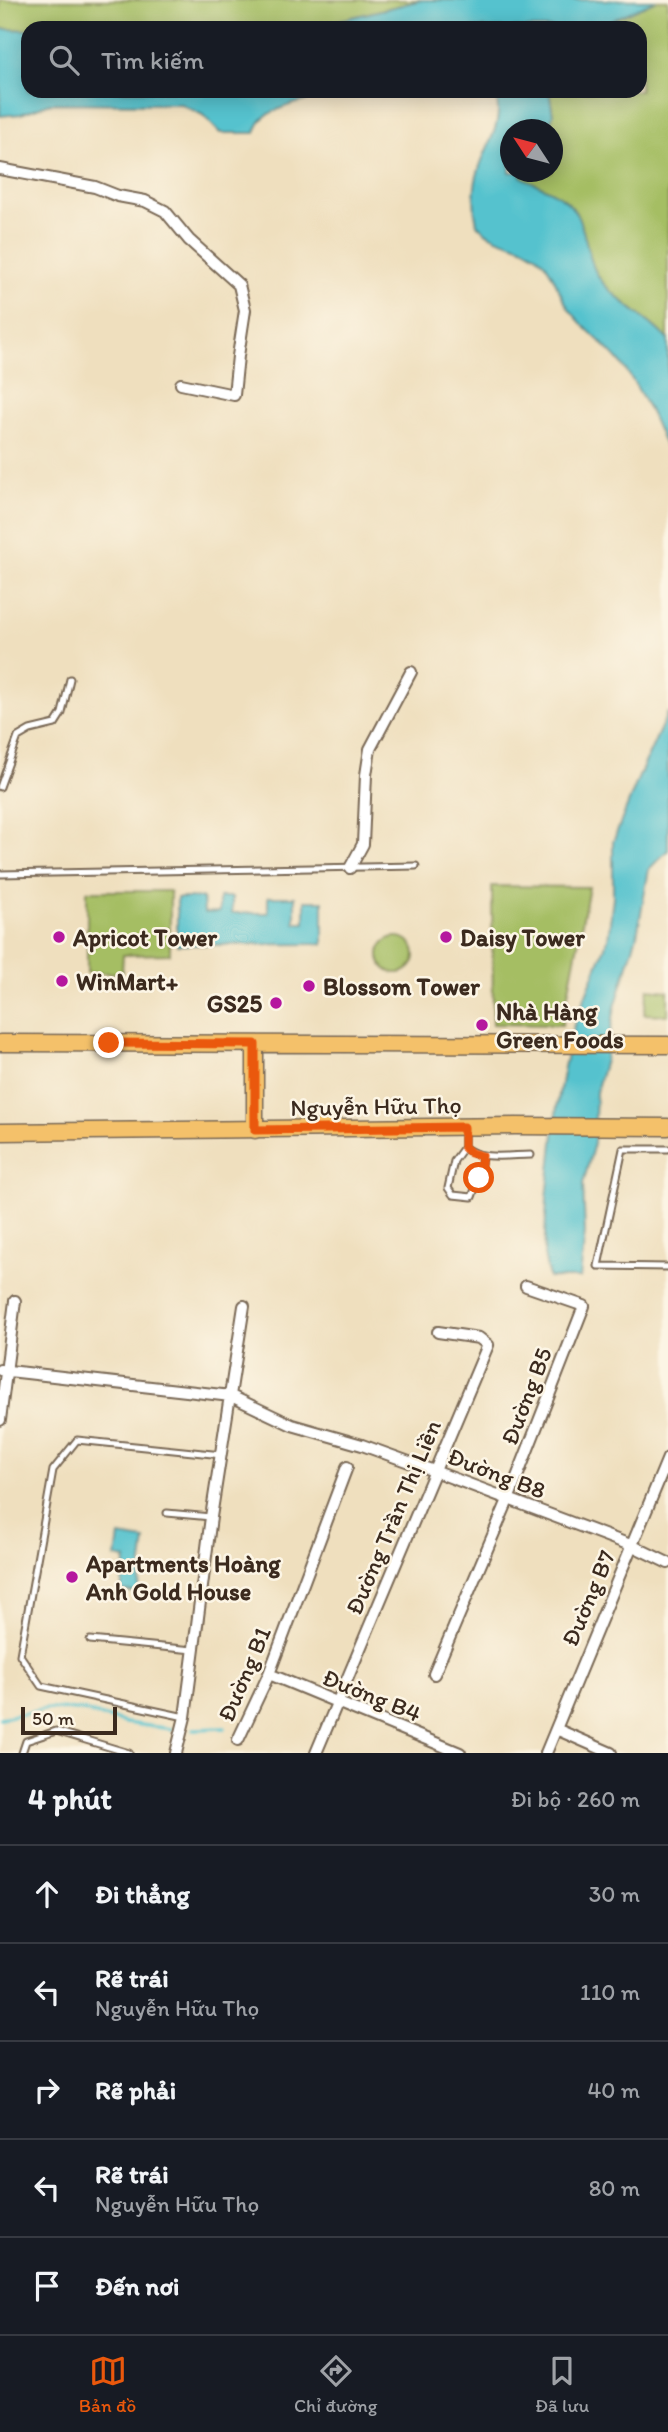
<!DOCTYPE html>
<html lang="vi">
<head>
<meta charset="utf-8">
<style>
  body { margin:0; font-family:Itim,sans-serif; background:#242831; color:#f1f3f6 }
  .compass { position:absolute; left:500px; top:119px; width:63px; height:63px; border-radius:50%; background:#171b24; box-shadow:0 4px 18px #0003; rotate:306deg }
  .scale { position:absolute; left:21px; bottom:18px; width:96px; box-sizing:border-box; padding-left:7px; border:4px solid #3b2a1e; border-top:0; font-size:19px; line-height:24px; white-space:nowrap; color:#3b2a1e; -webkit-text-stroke:5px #fcf5e5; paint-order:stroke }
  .stop { position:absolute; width:21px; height:21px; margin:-16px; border:5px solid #ea580c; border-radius:50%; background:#fff }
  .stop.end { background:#ea580c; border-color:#fff; box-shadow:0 2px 7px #0008 }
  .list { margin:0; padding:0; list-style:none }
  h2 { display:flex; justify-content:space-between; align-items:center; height:91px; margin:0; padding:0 28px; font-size:30px }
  h2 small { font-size:23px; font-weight:400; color:#9ea1a6 }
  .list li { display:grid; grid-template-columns:46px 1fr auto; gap:21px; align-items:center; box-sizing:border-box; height:98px; padding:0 28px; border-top:2px solid #363941 }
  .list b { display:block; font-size:26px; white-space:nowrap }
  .list p { margin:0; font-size:23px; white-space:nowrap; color:#9ea1a6 }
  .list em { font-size:23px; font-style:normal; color:#9ea1a6 }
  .icon { flex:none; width:38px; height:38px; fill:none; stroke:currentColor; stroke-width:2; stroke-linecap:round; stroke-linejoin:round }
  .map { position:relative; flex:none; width:668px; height:1753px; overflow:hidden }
  .search { position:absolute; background:#171b24; box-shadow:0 4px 18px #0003; left:21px; right:21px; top:21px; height:77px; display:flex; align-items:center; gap:18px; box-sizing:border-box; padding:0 24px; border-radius:21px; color:#9ea1a6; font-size:26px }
  .sheet { height:581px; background:#171b24 }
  nav { display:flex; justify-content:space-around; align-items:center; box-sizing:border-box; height:98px; border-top:2px solid #363941; background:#171b24; font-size:19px; color:#9ea1a6 }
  nav a { display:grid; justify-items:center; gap:4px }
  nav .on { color:#ea580c }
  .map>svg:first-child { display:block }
  .green { fill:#a5be64; stroke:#707441; stroke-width:2 }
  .water { fill:#55c2ce; stroke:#487676; stroke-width:2 }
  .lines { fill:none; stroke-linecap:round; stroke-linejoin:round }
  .stream { stroke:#55c2ce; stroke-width:3.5 }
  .lane-casing { stroke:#7a6956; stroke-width:9 }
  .street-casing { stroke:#7a6956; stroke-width:14 }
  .primary-casing { stroke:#7a6956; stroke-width:19 }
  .lane { stroke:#fff; stroke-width:5 }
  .street { stroke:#fff; stroke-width:10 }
  .primary { stroke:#f4c16a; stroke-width:16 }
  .route { stroke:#ea580c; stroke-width:9 }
  .poi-dot { fill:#b5179e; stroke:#fcf5e5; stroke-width:2.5 }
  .labels { text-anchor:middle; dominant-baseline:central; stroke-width:5; stroke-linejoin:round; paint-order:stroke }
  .poi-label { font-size:24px; font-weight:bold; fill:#3b2a1e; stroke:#fcf5e5; text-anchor:start }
  .street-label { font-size:24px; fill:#3b2a1e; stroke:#fcf5e5 }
</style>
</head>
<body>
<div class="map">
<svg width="668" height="1753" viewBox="0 0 668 1753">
  <rect width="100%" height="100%" fill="#fcf5e5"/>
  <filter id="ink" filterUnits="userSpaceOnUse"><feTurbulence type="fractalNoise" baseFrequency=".0143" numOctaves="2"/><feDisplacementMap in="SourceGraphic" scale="14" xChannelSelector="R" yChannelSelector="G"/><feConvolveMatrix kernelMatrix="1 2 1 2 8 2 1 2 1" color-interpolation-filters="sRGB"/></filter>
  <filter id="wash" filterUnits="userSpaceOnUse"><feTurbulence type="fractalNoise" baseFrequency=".00686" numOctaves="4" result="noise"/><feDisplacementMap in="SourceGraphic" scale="28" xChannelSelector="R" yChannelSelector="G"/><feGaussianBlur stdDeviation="1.57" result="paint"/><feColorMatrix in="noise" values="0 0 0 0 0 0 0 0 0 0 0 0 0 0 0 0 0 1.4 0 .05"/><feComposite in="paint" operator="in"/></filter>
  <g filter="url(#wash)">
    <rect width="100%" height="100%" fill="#efdfbe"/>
    <path class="green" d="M0 0H422L308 28H194L182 24 161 28H28V30L0 29Z
      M656 0H668V340C649 319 622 305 603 283 584 261 589 225 569 204 557 192 536 185 522 177L518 172H552V130L548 129 553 115 549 91H640V28H595Z
      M492 886 589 887 562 1025 493 1024Z
      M87 891H170V954L123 955 122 973H87Z
      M379 955a18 18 0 1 1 36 0a18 18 0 1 1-36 0Z
      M648 989 668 991V1015L644 1014Z"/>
    <path class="water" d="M422 0H656L595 28H308Z
      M0 29 28 30V91H361C333 96 291 100 267 115 261 119 257 126 255 133H220L203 115 181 104 50 103 21 114 0 116Z
      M495 91H549L553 115 548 129 510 130V172H518L522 177C536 185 558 192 569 204 589 225 584 261 603 283 622 305 649 319 668 340V453C655 422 641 389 620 362 604 343 582 328 568 307 558 292 554 272 542 260 521 239 496 246 477 224 473 206 473 187 479 169 488 140 505 125 495 91Z
      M668 712V850L649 869 637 935 615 1007 605 1060 596 1092 594 1143 583 1184 585 1233 580 1278H549L544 1255 547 1198 557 1106 564 1067 574 1025 608 939 613 897V842L640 774Z
      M219 897H232V913H268V897H295V923H305V901H323V944L177 945V898H203L204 913 219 912Z
      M119 1536 145 1540 138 1593 121 1590 126 1559 116 1557Z"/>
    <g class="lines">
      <path class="stream" d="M0 1718 48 1709 79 1710 126 1723 172 1729
        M193 1729 225 1728"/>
    </g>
  </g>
  <g filter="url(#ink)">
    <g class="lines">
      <defs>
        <path id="lane" d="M0 787 18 737 30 730 55 724 62 713 70 679
          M0 874 416 866
          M464 1130V1147C480 1161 510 1155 531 1155
          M464 1147 454 1161 448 1188 453 1195 472 1197 479 1178 482 1156
          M668 1149H623L598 1266 668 1267
          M167 1513 211 1517
          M90 1640 193 1650
          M185 1717 41 1686 20 1655 53 1470 77 1440 222 1455
          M22 1753 26 1741 56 1731 129 1753"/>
        <path id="street" d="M0 169 95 187 118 196 145 201 165 211 189 240 239 285 245 310 238 356 234 395 181 384
          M350 868 363 844 366 775 370 749 411 672
          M0 1370 231 1396 292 1425 362 1445 434 1471 633 1546 668 1563
          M0 1420 15 1301
          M269 1674 460 1753
          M434 1674 508 1500 584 1306 526 1286
          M556 1729 611 1753
          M238 1740 269 1674 347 1467
          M176 1753 185 1717 211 1517 244 1306
          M316 1753 488 1345 479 1338 438 1332
          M546 1753 668 1458"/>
        <path id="primary" d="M0 1043 668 1045
          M255 1044V1130
          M0 1132 515 1126 668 1127"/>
      </defs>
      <use href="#lane" class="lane-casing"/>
      <use href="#street" class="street-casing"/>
      <use href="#primary" class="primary-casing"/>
      <use href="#lane" class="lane"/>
      <use href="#street" class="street"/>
      <use href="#primary" class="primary"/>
    </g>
  </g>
  <g class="lines" filter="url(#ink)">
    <path class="route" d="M109 1043 255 1044V1130L464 1127V1147L471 1153 482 1156 479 1178"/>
  </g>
  <g class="poi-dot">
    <circle cx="59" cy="937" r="7"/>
    <circle cx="446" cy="937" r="7"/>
    <circle cx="62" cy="981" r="7"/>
    <circle cx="309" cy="986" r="7"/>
    <circle cx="276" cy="1003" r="7"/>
    <circle cx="482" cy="1025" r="7"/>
    <circle cx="72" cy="1577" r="7"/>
  </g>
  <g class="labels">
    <g class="poi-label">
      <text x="73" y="937">Apricot Tower</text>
      <text x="460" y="937">Daisy Tower</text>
      <text x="76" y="981">WinMart+</text>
      <text x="323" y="986">Blossom Tower</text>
      <text x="262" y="1003" text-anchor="end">GS25</text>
      <text x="496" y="1011">Nhà Hàng<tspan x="496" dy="28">Green Foods</tspan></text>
      <text x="86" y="1563">Apartments Hoàng<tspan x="86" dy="28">Anh Gold House</tspan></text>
    </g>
    <g class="street-label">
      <text transform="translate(376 1106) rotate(-1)">Nguyễn Hữu Thọ</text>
      <text transform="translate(526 1396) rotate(-69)">Đường B5</text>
      <text transform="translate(497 1473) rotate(21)">Đường B8</text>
      <text transform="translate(393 1517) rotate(-67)">Đường Trần Thị Liền</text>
      <text transform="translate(588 1598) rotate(-67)">Đường B7</text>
      <text transform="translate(244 1674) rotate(-67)">Đường B1</text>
      <text transform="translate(372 1695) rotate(22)">Đường B4</text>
    </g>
  </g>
</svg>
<svg class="compass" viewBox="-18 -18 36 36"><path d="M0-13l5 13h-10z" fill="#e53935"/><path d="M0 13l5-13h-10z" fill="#9ea1a6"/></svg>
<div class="scale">50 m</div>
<div class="stop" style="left:479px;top:1178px"></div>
<div class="stop end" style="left:109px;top:1043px"></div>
<div class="search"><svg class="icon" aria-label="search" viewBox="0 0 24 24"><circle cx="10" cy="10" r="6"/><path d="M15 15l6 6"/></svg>Tìm kiếm</div>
</div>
<section class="sheet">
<h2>4 phút<small>Đi bộ · 260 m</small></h2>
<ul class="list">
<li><svg class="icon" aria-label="ahead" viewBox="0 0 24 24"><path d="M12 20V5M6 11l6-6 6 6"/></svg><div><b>Đi thẳng</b></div><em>30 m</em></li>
<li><svg class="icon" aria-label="left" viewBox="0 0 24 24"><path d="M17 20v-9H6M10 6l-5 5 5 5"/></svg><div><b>Rẽ trái</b><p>Nguyễn Hữu Thọ</p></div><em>110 m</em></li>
<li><svg class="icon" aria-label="right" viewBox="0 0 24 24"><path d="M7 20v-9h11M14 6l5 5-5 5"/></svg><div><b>Rẽ phải</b></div><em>40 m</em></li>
<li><svg class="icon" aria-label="left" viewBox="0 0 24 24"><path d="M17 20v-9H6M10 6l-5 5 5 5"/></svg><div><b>Rẽ trái</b><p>Nguyễn Hữu Thọ</p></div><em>80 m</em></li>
<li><svg class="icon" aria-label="arrive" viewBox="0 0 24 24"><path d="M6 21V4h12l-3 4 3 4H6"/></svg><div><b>Đến nơi</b></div></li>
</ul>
</section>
<nav>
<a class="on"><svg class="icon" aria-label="map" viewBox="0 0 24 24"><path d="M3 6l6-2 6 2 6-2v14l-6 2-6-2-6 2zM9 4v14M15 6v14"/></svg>Bản đồ</a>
<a><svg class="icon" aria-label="directions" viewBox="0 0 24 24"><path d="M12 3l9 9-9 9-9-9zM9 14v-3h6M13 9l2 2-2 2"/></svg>Chỉ đường</a>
<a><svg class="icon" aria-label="saved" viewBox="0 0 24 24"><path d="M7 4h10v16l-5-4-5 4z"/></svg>Đã lưu</a>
</nav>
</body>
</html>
